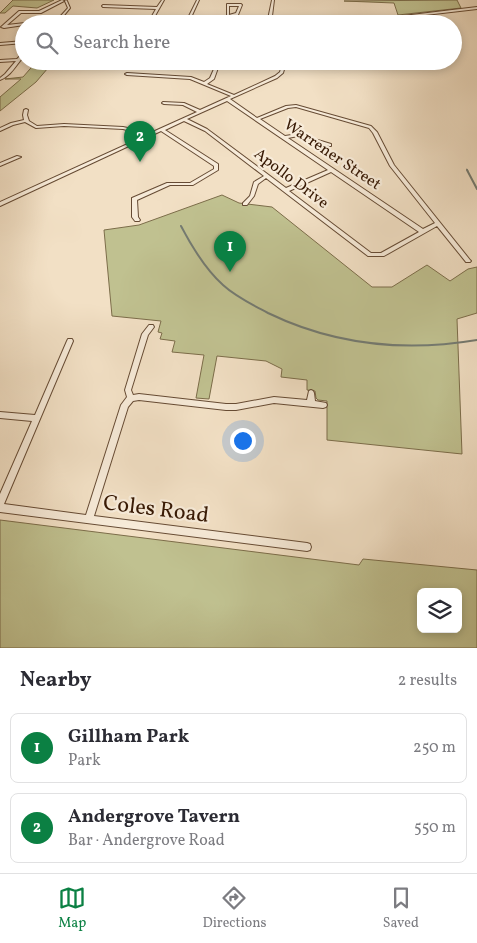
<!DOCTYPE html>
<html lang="en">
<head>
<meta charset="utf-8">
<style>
  body { margin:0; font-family:Vollkorn,serif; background:#f7f7f7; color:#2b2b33 }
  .controls { position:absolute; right:15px; bottom:15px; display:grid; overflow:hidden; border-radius:8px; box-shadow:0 2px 8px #0003 }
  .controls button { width:45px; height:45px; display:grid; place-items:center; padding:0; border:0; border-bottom:1px solid #e1e1e2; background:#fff; color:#2b2b33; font:25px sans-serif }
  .you { position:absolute; left:242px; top:440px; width:18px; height:18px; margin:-12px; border:4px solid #fff; border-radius:50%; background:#1a73e8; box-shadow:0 0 0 8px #1a73e833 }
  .badge { display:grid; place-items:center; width:32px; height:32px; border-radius:50%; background:#0b8043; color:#fff; font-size:16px; font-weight:700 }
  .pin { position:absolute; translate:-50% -41px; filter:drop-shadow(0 1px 2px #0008) }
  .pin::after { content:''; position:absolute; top:26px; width:18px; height:15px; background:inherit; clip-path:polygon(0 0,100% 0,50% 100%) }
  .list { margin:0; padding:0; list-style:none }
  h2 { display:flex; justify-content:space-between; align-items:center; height:65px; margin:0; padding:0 20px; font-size:21px }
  h2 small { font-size:16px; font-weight:400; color:#7c7c81 }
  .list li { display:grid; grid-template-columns:32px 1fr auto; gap:15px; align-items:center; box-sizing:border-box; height:70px; margin:0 10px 10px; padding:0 10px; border:1px solid #e1e1e2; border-radius:8px }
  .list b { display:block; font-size:19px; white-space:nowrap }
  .list p { margin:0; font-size:16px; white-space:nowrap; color:#7c7c81 }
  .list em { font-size:16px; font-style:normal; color:#7c7c81 }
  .icon { flex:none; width:28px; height:28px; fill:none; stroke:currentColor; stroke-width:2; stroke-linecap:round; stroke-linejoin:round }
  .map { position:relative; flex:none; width:477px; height:648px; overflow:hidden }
  .search { position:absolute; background:#fff; box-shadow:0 2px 8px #0003; left:15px; right:15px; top:15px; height:55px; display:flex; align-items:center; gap:12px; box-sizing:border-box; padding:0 18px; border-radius:28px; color:#7c7c81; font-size:19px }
  .sheet { height:225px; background:#fff }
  nav { display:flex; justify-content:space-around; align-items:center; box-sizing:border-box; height:70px; border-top:1px solid #e1e1e2; background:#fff; font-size:14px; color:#7c7c81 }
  nav a { display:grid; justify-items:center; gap:2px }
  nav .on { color:#0b8043 }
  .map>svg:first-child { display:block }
  .green { fill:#c0c190; stroke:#7c6d4a; fill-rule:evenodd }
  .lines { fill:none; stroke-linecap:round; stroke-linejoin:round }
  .stream-far1 { stroke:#747b72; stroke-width:1 }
  .stream { stroke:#747b72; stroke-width:2 }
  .minor-casing { stroke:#664b34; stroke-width:2 }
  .minor { fill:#f7ebd9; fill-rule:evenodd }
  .labels { text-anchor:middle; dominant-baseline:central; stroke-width:4.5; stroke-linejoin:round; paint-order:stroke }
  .far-street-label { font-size:16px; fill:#371904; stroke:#f7ebd9 }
  .near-street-label { font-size:22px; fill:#371904; stroke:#f7ebd9 }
</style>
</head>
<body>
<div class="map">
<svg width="477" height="648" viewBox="0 0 477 648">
  <rect width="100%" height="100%" fill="#f2e0c5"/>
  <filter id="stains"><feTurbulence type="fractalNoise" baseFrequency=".004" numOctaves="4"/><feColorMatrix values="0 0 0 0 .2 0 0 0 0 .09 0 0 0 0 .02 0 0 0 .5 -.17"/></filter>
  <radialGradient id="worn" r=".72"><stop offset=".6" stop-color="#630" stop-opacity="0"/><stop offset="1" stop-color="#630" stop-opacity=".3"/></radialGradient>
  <path class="green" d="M13 0H54L37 8 13 6 5 13H0Z
    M457 0 461 8 398 15 394 3 344 1Z
    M37 61H54L36 82 0 111V97L21 79H5L23 77Z
    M222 195 239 203 272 207 372 287H392L427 265 450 281 468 269 477 267V313L457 319 462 454 327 440V401L318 400 316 398 315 391 307 390V380L281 377 282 369 266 361 217 356 209 399 196 398 204 355 172 352 175 341 160 339 162 333 158 332 161 321 112 316 104 230 139 225Z
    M0 520 359 565 363 559 477 570V648H0ZM421 592H458V629H421Z"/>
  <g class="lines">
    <path class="stream-far1" d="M350 24H364
      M467 169 468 171"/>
    <path class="stream" d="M467 170 477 189
      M181 226C192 247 205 269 223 285 236 297 253 305 268 313 334 345 405 352 477 340"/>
    <defs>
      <path id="minor" d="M62 0 64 1 41 13H21L7 25 25 23 24 25 4 28 1 27 19 11H39Z
        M66 0 67 1 70 8 61 19 116 20 118 21 116 22 59 21 36 24H26L58 19 68 8 65 1Z
        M162 0H164L151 23 159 24H136L119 22 121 21 148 23 156 9 103 7 102 6 103 5 157 7Z
        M197 0H199L188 24H185Z
        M272 0H274L271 24H267Z
        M227 4H241L242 5 238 15 228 17 223 24H220L227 15ZM229 6H239L236 13 229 15Z
        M477 7V9L348 24H337Z
        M24 41V43L0 45V43Z
        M23 53H24V56C16 65 11 76 0 80V78L5 74 16 61 0 62V60L17 59Z
        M183 61H189L200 66 215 67 217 63H239L240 64 238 65H219L214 79 207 84 234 95 275 76 280 72 283 61H287L286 64 322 67V69H321L285 66 283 73 277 78 230 99 257 118 286 106 296 105 371 126 377 132 394 165 470 260 471 261 470 262H466L437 226 384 256H368L266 178 258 184 254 196 247 205H243V203L250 196 254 182 264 176 205 131 184 121 165 130 218 164V170L193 185H170L137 200 138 217 140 220 139 221H135L132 217V198L167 183H190L214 169V166L161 131 0 206V202L143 137 135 132 123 129 64 126 36 128 25 122 13 125 0 131V128L11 123 24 120 23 115 24 110 26 109 28 110 27 115 29 121 37 126 64 124 123 127 137 130 146 135 197 112 183 105 164 104 162 103 163 102 184 103 200 110 231 96 190 79 127 75 125 74 127 73 191 77 204 82 210 78 214 69 198 68ZM227 101 328 170 286 188 207 129 187 119ZM296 107 369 128 373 133 390 166 435 223 423 229 288 138 298 136 329 146H331V144L298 134 285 136 260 119 288 108ZM331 172 419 232 381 253H371L289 191Z
        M17 156 21 157 0 166V163Z
        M149 325H153L154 327 148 335 131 390 133 395 139 394 226 404H236L274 397 307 400 309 391 311 390 313 391 314 393 315 401 326 403 327 405 326 407 323 408 274 403 236 410H226L139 400 133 401 128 407 94 516 307 543 310 544 311 547 310 550 307 551 0 512V494L32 421 0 418V412L35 415 67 341 68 339H72L73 341 4 504 86 515 121 405 127 397 125 390 142 334Z"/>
    </defs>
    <use href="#minor" class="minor-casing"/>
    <use href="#minor" class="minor"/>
  </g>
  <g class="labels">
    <g class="far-street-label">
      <text transform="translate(332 155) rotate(34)">Warrener Street</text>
      <text transform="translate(291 179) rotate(37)">Apollo Drive</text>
    </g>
    <g class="near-street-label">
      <text transform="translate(156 510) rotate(7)">Coles Road</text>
    </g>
  </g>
  <rect width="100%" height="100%" filter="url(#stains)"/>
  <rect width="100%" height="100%" fill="url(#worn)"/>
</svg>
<div class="controls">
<button><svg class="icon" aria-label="layers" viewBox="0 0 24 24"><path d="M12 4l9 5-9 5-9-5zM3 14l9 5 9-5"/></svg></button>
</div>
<div class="you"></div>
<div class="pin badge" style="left:230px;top:272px">1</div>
<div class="pin badge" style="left:140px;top:162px">2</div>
<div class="search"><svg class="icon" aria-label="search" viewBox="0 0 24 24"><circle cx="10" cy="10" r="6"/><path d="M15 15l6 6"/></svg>Search here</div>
</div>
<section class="sheet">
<h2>Nearby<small>2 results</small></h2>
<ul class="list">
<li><span class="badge">1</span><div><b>Gillham Park</b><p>Park</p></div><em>250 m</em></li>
<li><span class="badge">2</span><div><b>Andergrove Tavern</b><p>Bar · Andergrove Road</p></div><em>550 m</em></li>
</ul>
</section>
<nav>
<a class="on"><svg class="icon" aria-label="map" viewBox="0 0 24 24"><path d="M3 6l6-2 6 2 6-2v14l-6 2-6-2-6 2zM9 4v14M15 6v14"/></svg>Map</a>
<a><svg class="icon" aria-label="directions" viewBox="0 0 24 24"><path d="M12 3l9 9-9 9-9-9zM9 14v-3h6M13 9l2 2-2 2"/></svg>Directions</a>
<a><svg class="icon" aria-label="saved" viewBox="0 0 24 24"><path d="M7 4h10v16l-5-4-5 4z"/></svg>Saved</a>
</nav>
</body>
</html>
